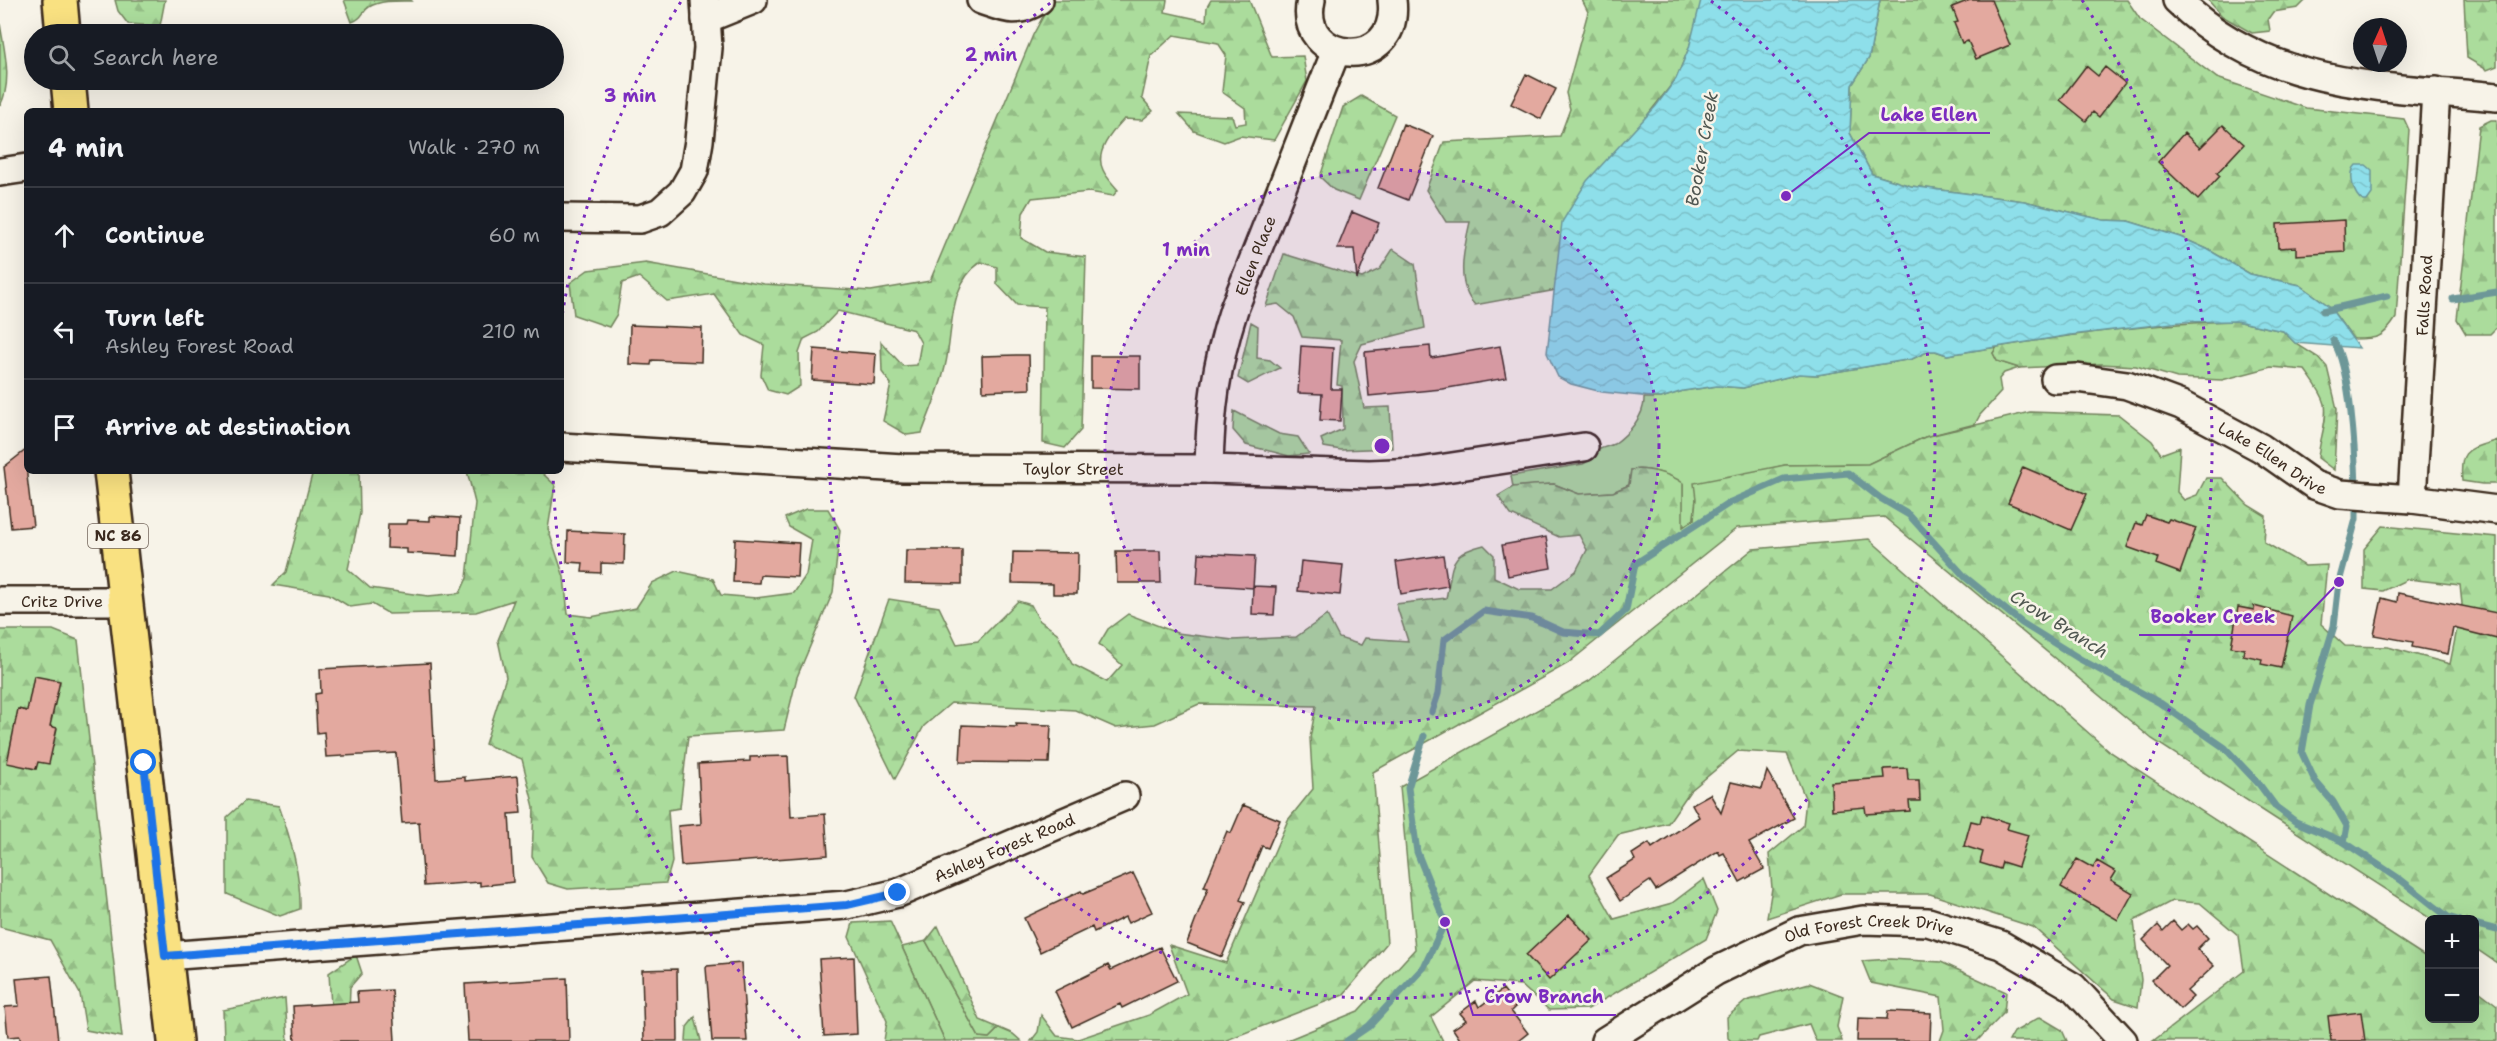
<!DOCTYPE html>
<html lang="en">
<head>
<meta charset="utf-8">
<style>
  body { margin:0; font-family:"Shantell Sans",sans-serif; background:#242831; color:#f1f3f6 }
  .controls { position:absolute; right:18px; bottom:18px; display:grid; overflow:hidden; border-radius:9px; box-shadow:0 6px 24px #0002 }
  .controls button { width:54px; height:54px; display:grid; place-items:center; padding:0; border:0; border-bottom:2px solid #363941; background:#171b24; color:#f1f3f6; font:30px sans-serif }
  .compass { position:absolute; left:2353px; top:18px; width:54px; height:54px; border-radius:50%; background:#171b24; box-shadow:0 6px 24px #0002; rotate:3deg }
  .stop { position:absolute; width:18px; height:18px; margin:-14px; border:4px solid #1a73e8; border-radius:50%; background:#fff }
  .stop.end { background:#1a73e8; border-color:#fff; box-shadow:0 2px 6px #0008 }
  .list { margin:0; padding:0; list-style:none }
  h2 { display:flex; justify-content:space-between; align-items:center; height:78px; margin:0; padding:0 24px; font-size:26px }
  h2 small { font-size:20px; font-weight:400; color:#9ea1a6 }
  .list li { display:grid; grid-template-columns:39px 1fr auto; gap:18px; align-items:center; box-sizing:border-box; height:96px; padding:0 24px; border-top:2px solid #363941 }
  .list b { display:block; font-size:22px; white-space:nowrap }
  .list p { margin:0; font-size:20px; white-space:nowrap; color:#9ea1a6 }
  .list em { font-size:20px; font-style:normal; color:#9ea1a6 }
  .icon { flex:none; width:33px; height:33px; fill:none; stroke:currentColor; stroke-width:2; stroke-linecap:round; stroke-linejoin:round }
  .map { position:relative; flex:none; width:2497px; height:1041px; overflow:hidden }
  .search { position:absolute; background:#171b24; box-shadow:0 6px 24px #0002; left:24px; top:24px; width:540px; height:66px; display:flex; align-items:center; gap:15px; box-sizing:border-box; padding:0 21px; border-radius:33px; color:#9ea1a6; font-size:22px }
  .panel { position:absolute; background:#171b24; box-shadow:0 6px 24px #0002; left:24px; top:108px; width:540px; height:366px; border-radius:9px }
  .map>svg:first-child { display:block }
  .grass { fill:#abdc9c; stroke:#73835d; stroke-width:1.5 }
  .forest { fill:url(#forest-firs); stroke:#73835d; stroke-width:1.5 }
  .water { fill:url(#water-waves); stroke:#6d9798; stroke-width:1.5 }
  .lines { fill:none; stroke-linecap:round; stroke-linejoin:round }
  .stream { stroke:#6d9798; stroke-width:7 }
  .building { fill:#e3a99f; stroke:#3b2a1e; stroke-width:1.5 }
  .minor-casing { stroke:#3b2a1e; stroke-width:32 }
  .primary-casing { stroke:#3b2a1e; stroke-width:38 }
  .minor { stroke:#f7f3e8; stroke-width:27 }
  .primary { stroke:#f9e181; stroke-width:33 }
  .route { stroke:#1a73e8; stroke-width:8 }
  .ring { fill:none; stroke:#7b2cbf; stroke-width:3; stroke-dasharray:3 6 }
  .labels { text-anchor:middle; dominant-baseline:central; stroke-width:5; stroke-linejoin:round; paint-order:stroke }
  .shield { fill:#f7f3e8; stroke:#73665b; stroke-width:1.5 }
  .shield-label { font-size:15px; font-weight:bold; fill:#3b2a1e }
  .street-label { font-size:16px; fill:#3b2a1e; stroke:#f7f3e8 }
  .water-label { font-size:18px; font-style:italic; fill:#505751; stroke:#f7f3e8 }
  .centre { fill:#7b2cbf; stroke:#f7f3e8; stroke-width:3 }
  .ring-label { font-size:18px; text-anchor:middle; font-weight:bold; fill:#7b2cbf; stroke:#f7f3e8; stroke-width:5; stroke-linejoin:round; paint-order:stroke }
  .leader { fill:none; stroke:#7b2cbf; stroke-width:2 }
  .callout-dot { fill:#7b2cbf; stroke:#f7f3e8; stroke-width:2 }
  .callout-label { font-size:18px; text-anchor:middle; font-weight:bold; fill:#7b2cbf; stroke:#f7f3e8; stroke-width:5; stroke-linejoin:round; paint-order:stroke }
</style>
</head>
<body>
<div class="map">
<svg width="2497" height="1041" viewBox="0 0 2497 1041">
  <defs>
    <pattern id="forest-firs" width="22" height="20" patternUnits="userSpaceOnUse" patternTransform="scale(1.5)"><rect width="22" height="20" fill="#abdc9c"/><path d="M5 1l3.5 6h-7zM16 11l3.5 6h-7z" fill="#94bd86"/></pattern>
    <pattern id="water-waves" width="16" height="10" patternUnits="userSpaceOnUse" patternTransform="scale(1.5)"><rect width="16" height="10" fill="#8edfea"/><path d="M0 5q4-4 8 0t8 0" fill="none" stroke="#7bc0c8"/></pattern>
  </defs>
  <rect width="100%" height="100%" fill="#f7f3e8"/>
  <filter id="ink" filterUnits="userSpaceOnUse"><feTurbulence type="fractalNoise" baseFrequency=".0167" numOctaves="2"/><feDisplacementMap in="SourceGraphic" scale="12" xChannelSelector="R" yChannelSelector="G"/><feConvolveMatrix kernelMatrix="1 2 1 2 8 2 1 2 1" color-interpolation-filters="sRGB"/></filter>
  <g filter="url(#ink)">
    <path class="grass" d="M1997 347 1993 353 1997 361 2019 368 2004 373 1999 379 2001 392 1980 415 1975 424 1925 437 1868 464 1785 465 1756 472 1696 499 1694 519 1682 527 1683 484C1671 474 1646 467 1631 470L1629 485 1613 492 1579 494 1554 484 1513 487 1511 476 1583 464C1591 461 1593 454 1600 449 1604 447 1610 446 1614 444 1628 434 1645 416 1644 398H1661L1683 391 1717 386 1743 388 1799 374 1817 375 1912 359 1929 351H1935L1947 355Z
      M926 941 979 1037 989 1038 999 1028 1013 1034 1021 1041H945L902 947Z"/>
    <path class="forest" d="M115 0H165L160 26 128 24 118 11Z
      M344 0H411L412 1C398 1 381 0 369 7 361 12 364 18 352 22Z
      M1052 0H1167L1165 12 1206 21 1207 7 1211 0H1249L1272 57 1303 56 1307 81 1274 140 1240 136 1224 142 1194 131 1179 114 1232 116 1235 125 1246 123 1245 108 1222 92 1226 55 1218 43 1174 35 1151 56 1142 98 1153 111 1142 120 1124 119C1112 132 1094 152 1103 170 1106 177 1113 184 1118 190L1113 196 1089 192 1032 198 1023 213 1021 238 1045 252 1086 257 1081 430 1065 448 1043 443 1045 307 1017 305 997 284V267L981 262C947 284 954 331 945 367 940 389 930 411 922 433L907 435 883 421 891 384 882 372 881 342 903 366 917 365 921 343 914 330 838 311 818 332 804 339 799 353 800 386 786 395 768 390 761 375 764 345 743 335 714 294 667 301 639 277 622 283 617 314 609 327 574 315 570 283 588 270 646 263 764 284 871 291 930 281 1033 35Z
      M1582 0H1701L1702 2 1689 48 1676 79 1563 222 1556 290 1475 305C1455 285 1464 248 1470 222H1446L1426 190 1444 142 1560 136 1570 109 1566 93 1588 12Z
      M1880 0H2127L2140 19 2217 78 2306 108 2404 119 2409 130 2396 318C2383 339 2376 339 2353 339L2329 306 2300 285 2250 274 2207 249 2180 237 2128 221 2103 220 2024 201 1911 186 1872 174 1850 133 1852 85 1869 58Z
      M2208 0H2306L2298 8 2273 12 2268 19 2270 31 2252 33 2222 16Z
      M2464 0H2497V66L2487 70 2467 58Z
      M0 23C4 50 13 81 0 106Z
      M1361 96 1395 115 1359 200 1334 190 1320 177 1343 107Z
      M2491 120H2497V327L2490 334H2466L2457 319 2479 126Z
      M1393 249 1415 264 1425 328 1362 344 1354 361 1364 408 1390 407 1392 448 1341 450 1324 447 1321 439 1343 429 1342 386 1337 385 1341 340 1302 337 1294 317 1278 304 1266 306 1284 254 1362 278 1380 269Z
      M2236 321 2283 331 2295 343 2319 358 2327 367 2337 409 2334 470 2318 458C2319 441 2328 421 2325 404 2322 392 2312 380 2305 370L2271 367 2222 380 2177 378 2136 366 2101 364 2019 368 1997 361 1993 353 1997 347C2076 334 2155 323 2236 321Z
      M1251 322 1258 326 1257 358 1270 360 1280 368 1248 384 1238 378Z
      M1234 411 1279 434 1298 437 1309 454 1289 456 1246 445 1233 430Z
      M2030 412 2119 415 2152 441 2161 454 2180 447 2177 492 2184 500 2197 495 2206 478H2222L2248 505 2266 516 2264 542 2305 566 2327 565 2321 624 2345 646 2388 647 2450 664 2462 604 2460 585 2408 579 2383 591 2364 589V549L2383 526 2497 537V963L2475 948 2474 920 2431 919 2152 739 1884 517 1737 528 1567 664 1373 772 1387 943 1343 995 1224 1041H1031L1038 1032 1041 1015 1057 1036 1078 1039 1149 1015 1187 994 1169 945 1226 963 1288 820 1313 789 1310 738 1316 706 1199 704 1155 724 1116 728 1075 710 951 703 924 726 895 779 854 696 889 599 939 607 957 644 978 641 1018 601 1031 605 1039 620 1057 633 1072 664 1107 682 1122 665 1099 644 1108 629 1128 614 1177 633 1233 640 1296 637 1327 615 1339 638 1361 645 1365 638 1408 641 1396 604 1446 598C1454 564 1447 554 1484 545L1494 555V577L1519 589H1552L1576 571 1587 550 1579 535 1559 537 1511 515 1498 496 1513 487 1531 485 1554 484 1579 494 1613 492 1629 485 1631 470C1646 467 1671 474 1683 483V527L1694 519 1696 499 1694 483 1785 465 1868 464 1925 437Z
      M2497 440V484H2482L2462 481C2459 447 2469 450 2497 440Z
      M313 471H359L360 513 348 569 370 588 428 596 460 593 467 578 475 503 467 471 542 473 555 485 548 529 564 577 568 614 591 617 636 608 652 583 677 571 713 579 721 595 756 598 794 593 806 575 812 540 789 527 785 518 806 509H828L840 530 833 592 797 677 784 730 688 736 680 808 668 810 672 862 666 883 568 889 548 883 532 857 534 807 522 759 485 744 506 677 498 640 514 600 476 612 389 614 372 604 350 607 329 594 273 585 286 572Z
      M1869 539 2109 751 2429 959 2430 1018H2474L2475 988 2497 1005V1041H2153L2244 971 2239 936 2200 903 2172 901 2134 921 2141 980 2138 1007 2114 999 2033 927 1930 894H1841L1767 918 1772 888 1769 854 1803 826 1806 800 1787 754 1738 751 1690 791 1668 823 1618 835 1589 875 1614 919 1672 903 1704 879 1717 911 1706 939 1588 1009 1549 1010 1521 985 1475 981 1431 1017 1443 1041H1285L1358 1011 1415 949 1400 787 1589 681 1753 549Z
      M0 630H53L78 640 122 1037 86 1030 80 994 50 940 0 927Z
      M245 801 279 806C291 839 301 874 300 909L280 916 227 894V817Z
      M890 921 945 1041H884L887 1021 849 937 853 923Z
      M938 926 980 1020 999 1028 989 1038 979 1037 926 941Z
      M356 955 362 973 350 987 348 1041H333L329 973Z
      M1890 959 1941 962 2006 992 2004 1013 1977 1041H1940L1944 1030 1941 997 1871 983 1862 961Z
      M1809 983 1843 996 1837 1027 1842 1041H1816L1809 1024 1759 1037 1757 1041H1731L1728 1038 1727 1017 1746 1001Z
      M285 998 288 1041H224L223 1010Z
      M695 1017 701 1041H686L687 1027Z
      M2040 1017 2062 1030 2067 1041H2009L2014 1032Z"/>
    <path class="water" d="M1701 0H1880L1869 58 1852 85 1850 133 1872 174 1911 186 2024 201 2103 220 2128 221 2180 237 2207 249 2250 274 2300 285 2329 306 2359 348 2295 343 2283 331 2236 321 2181 322 2071 335 1947 355 1936 351H1929L1912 359 1817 375 1799 374 1743 388 1717 386 1683 391 1661 398 1602 392 1571 384 1558 377 1547 353 1562 222 1587 181 1656 106 1676 79 1689 48Z
      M2356 165H2366L2372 170V194L2367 201H2363C2354 196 2347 174 2356 165Z"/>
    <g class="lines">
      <path class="stream" d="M2453 299 2497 292
        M2323 311 2387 296
        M2333 340C2351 368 2355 454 2356 488
        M1432 712 1438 694 1444 640 1484 611 1532 618 1563 632 1599 635 1626 610 1635 564 1731 502 1784 479 1848 473 1880 498 1909 515 1965 577 2022 623 2080 659 2160 703 2225 748 2259 784 2276 807 2296 822 2344 842 2401 880 2448 917 2458 920
        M2344 842 2347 826 2333 802 2315 781 2302 753 2310 705 2334 626 2339 582 2356 519V500
        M2474 924 2497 930
        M1347 1041 1369 1026 1424 967 1445 922 1417 852 1408 788 1424 736"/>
    </g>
    <path class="building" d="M1970 0H1991L2010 45 1976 59 1968 41 1962 43 1954 23 1958 22 1952 7Z
      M2086 66 2098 76 2105 67 2125 83 2099 117 2093 112 2086 121 2060 100Z
      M1526 74 1556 89 1541 119 1511 104Z
      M1403 124 1433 136 1408 200 1378 188Z
      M2223 125 2244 144 2217 173 2220 176 2198 200 2158 162 2184 133 2200 148Z
      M1352 212 1379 223 1357 279 1354 249H1337Z
      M2344 220 2345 252 2296 255V247L2278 248 2277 224Z
      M630 325 702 328 701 362 652 360 651 365 629 364Z
      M1301 346 1333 348 1331 389H1342L1340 421 1320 420 1322 394 1298 393Z
      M1430 346 1431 358 1500 346 1506 378 1442 389 1369 396 1365 352Z
      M814 349 876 354 874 384 812 380Z
      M1016 355H1029L1030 389 983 391 982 356Z
      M1091 356H1140V389L1091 388Z
      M27 449V476L33 526 11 528 4 467Z
      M2023 467 2087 494 2071 530 2008 503Z
      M2146 515 2167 522 2169 519 2196 528 2180 573 2156 564 2158 558 2127 547 2136 523 2142 525Z
      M430 516 460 518 458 556 407 553V549L387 548 388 524H407L408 520 430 521Z
      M568 531 625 534 624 564 601 563V573L582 572 583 563 567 562Z
      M1546 537 1551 568 1508 576 1502 545Z
      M735 539 799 543 797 577 760 575 759 583 733 582Z
      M906 550H962V584L905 583Z
      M1116 551H1160L1161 583H1117Z
      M1013 552 1078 553 1077 594H1053V584L1012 583Z
      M1199 553 1255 556 1253 588 1197 584Z
      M1443 555 1448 586 1401 594 1396 562Z
      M1301 561 1343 565 1340 595 1298 591Z
      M1253 586 1276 587 1274 615 1252 614Z
      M2398 593 2497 613V639L2453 628 2448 654 2412 647 2413 642 2374 635 2382 598 2397 602Z
      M2254 606 2292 616 2281 668 2261 664 2262 659 2243 655 2244 649 2231 647 2238 607 2254 610Z
      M430 663 436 779 465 777V781L518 776 521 813 509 814 513 882 480 886V882L424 886 419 822 402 823 396 753 326 757 324 732 317 733 315 694 321 693 320 669Z
      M34 676 60 681 50 726 57 728 49 764 38 762 36 769 7 763 18 709 27 711Z
      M1016 724 1051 725 1049 763 960 762 962 725 1017 727Z
      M788 756 791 817 825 814 828 855 681 866 678 826 701 824 698 764 750 761V757Z
      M1907 768 1908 780H1919L1920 801H1909L1910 811 1866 814 1865 807 1832 810 1831 782 1885 778 1884 769Z
      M1767 771 1794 818 1749 843 1764 869 1740 882 1724 853 1720 855 1718 851 1656 890 1650 881 1620 901 1606 878 1635 860 1632 854 1649 843 1652 848 1699 817 1692 804 1710 794 1721 813 1731 782 1762 789Z
      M1243 805 1280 820 1268 848 1262 846 1240 900 1245 902 1222 957 1187 943 1208 888 1204 887 1227 831 1231 833Z
      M1982 815 2009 823 2007 829 2028 835 2018 867 2002 862 2000 869 1980 863 1983 852 1964 846 1971 821 1980 823Z
      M2077 859 2093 868 2097 861 2116 872 2111 880 2133 893 2118 920 2061 887Z
      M1133 873 1152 912 1128 923 1125 917 1094 932 1092 927 1040 952 1024 918 1081 891 1083 894Z
      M1569 915 1592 940 1549 980 1526 955Z
      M2173 921 2181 930 2188 924 2193 929 2197 926 2208 938 2197 949 2214 966 2187 991 2193 997 2180 1009 2152 980 2167 965 2143 940 2158 925 2163 931Z
      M1160 947 1177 981 1122 1008 1120 1004 1072 1027 1055 991 1108 965 1111 970Z
      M854 957 857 1034 824 1036 819 959Z
      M741 963 747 1041H712L706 968 707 966Z
      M677 969 678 1041H644L642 970Z
      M51 976 58 1041H20V1036L8 1037 5 1007 19 1006 16 979Z
      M567 978 569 1041H468L465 984Z
      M1503 989 1516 1006 1511 1011 1528 1033 1518 1041H1461L1453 1029 1466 1020 1460 1013 1476 1001 1479 1007Z
      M392 990 395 1041H295L293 1006 358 1002 357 992Z
      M1888 1011 1931 1013 1930 1041H1857L1858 1018 1887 1019Z
      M2361 1012 2365 1041H2331L2328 1016Z"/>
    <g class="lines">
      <defs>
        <g id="minor">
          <path d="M981 0C1005 8 1016 15 1039 0"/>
          <path d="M1311 0C1296 65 1401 74 1392 0"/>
          <path d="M2177 0C2268 89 2379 86 2497 97"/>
          <path d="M706 19 753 0"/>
          <path d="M0 172 27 168"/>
          <path d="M561 218 640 219 660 212 682 192 694 171 699 141 708 48 705 0"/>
          <path id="s1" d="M2055 379 2077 378 2127 385 2181 405 2261 448 2314 485 2340 494 2412 499 2497 510"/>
          <path id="s2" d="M561 447 903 468 1209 469 1369 474 1419 472 1584 447"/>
          <path id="s3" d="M1209 469C1210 411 1216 364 1234 309L1336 51"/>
          <path id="s4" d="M2412 499 2436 91"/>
          <path id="s5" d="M0 601H124"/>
          <path id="s6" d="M165 956 847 905 898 893 1125 796"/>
          <path id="s7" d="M1605 1041 1716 971 1799 931 1863 920 1928 922 2001 945 2073 987 2123 1041"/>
        </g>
        <path id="primary" d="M60 0 63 34
          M68 80 71 111
          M111 471 175 1041"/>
      </defs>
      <use href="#minor" class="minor-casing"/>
      <use href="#primary" class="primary-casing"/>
      <use href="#minor" class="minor"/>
      <use href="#primary" class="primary"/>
    </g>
  </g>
  <g class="lines" filter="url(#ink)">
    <path class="route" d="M144 763 165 956 847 905 898 893"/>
  </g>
  <circle cx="1382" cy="446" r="277" fill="#7b2cbf" fill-opacity=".12"/>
  <g class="ring">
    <circle cx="1382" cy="446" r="277"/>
    <path d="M1711 1A553 553 0 1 1 1053 1"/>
    <path d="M800 1038A830 830 0 0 1 553 475M561 323A830 830 0 0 1 682 0M2082 0A830 830 0 0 1 1964 1038"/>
  </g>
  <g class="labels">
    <rect class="shield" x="88" y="524" width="60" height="24" rx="4.5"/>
    <g class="shield-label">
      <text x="118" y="536">NC 86</text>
    </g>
    <g class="street-label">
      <text stroke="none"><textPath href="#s3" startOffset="220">Ellen Place</textPath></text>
      <text stroke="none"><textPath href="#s4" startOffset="204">Falls Road</textPath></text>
      <text stroke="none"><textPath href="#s1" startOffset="236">Lake Ellen Drive</textPath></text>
      <text stroke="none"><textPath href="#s2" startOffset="513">Taylor Street</textPath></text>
      <text stroke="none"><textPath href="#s5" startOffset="62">Critz Drive</textPath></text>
      <text stroke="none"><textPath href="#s6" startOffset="852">Ashley Forest Road</textPath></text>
      <text stroke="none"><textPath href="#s7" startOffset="294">Old Forest Creek Drive</textPath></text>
    </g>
    <g class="water-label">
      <text transform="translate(1702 149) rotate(-80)">Booker Creek</text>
      <text transform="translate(2059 624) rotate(32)">Crow Branch</text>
    </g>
  </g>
  <circle cx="1382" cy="446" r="9" class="centre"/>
  <g class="ring-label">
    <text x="991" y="61">2 min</text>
    <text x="630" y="102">3 min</text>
    <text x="1186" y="256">1 min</text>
  </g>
  <path class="leader" d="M1786 196L1869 133H1990M2339 582L2288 635H2139M1445 922L1473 1015H1616"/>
  <g class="callout-dot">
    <circle cx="1786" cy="196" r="6"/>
    <circle cx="2339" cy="582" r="6"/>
    <circle cx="1445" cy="922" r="6"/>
  </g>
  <g class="callout-label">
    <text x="1929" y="121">Lake Ellen</text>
    <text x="2213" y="623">Booker Creek</text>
    <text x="1544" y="1003">Crow Branch</text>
  </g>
</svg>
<div class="controls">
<button>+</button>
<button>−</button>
</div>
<svg class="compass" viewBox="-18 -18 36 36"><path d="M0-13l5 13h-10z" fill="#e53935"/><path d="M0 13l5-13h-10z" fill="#9ea1a6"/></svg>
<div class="stop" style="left:144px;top:763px"></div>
<div class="stop end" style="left:898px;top:893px"></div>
<div class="search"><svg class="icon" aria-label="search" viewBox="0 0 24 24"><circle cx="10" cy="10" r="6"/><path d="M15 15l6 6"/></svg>Search here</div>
<section class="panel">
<h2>4 min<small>Walk · 270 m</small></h2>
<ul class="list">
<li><svg class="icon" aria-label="ahead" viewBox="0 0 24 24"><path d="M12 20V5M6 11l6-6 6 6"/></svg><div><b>Continue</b></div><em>60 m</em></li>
<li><svg class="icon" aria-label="left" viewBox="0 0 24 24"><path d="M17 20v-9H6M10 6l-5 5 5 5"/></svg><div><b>Turn left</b><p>Ashley Forest Road</p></div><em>210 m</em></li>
<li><svg class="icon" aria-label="arrive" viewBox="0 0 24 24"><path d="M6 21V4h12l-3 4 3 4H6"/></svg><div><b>Arrive at destination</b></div></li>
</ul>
</section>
</div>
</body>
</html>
